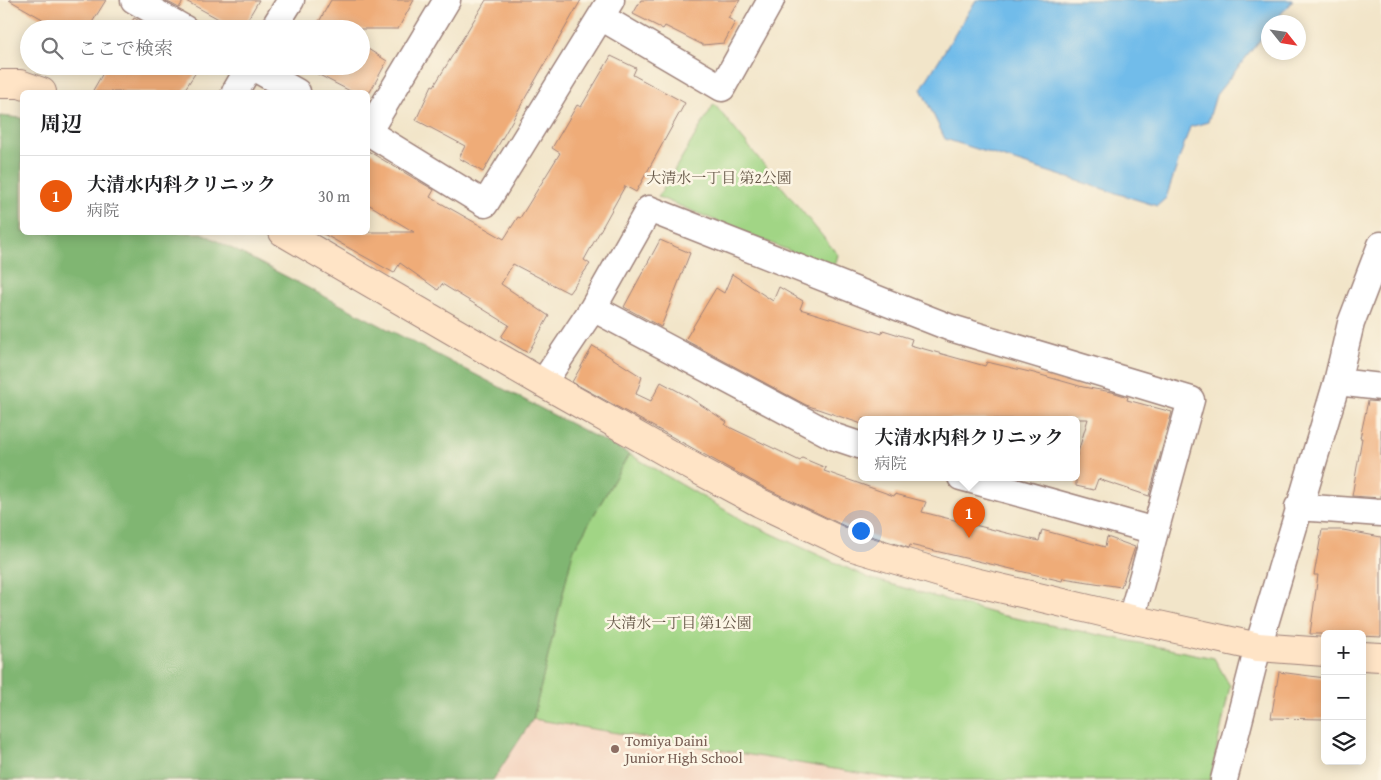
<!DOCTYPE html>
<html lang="ja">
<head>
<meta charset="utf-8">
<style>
  body { margin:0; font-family:"Gentium Book Plus","Noto Serif JP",serif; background:#f2f2f2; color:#202124 }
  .controls { position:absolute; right:15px; bottom:15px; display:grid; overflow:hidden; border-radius:8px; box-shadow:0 2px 12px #0003 }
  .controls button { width:45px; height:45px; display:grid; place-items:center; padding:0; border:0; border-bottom:1px solid #e0e0e0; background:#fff; color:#202124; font:25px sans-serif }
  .compass { position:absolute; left:1261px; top:15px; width:45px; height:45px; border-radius:50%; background:#fff; box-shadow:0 2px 12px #0003; rotate:120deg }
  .you { position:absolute; left:860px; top:530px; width:18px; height:18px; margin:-12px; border:4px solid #fff; border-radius:50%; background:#1a73e8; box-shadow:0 0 0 8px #1a73e833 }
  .badge { display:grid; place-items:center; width:32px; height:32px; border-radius:50%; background:#ea580c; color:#fff; font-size:16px; font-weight:700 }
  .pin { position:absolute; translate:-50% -41px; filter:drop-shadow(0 1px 2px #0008) }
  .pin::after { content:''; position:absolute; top:26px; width:18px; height:15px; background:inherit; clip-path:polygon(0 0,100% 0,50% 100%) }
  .popup { position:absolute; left:858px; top:416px; width:222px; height:65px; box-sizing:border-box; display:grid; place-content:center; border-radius:8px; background:#fff; filter:drop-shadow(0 1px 4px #0005); font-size:16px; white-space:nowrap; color:#757577 }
  .popup b { font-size:19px; color:#202124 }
  .popup::after { content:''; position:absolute; left:50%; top:100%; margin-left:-10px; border:10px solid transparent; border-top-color:#fff }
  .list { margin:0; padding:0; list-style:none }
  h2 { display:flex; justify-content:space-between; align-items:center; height:65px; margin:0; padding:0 20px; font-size:21px }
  h2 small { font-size:16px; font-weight:400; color:#757577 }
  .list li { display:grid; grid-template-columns:32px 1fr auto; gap:15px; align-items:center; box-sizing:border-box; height:80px; padding:0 20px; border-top:1px solid #e0e0e0 }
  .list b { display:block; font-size:19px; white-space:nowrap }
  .list p { margin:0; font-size:16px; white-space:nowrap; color:#757577 }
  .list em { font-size:16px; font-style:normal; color:#757577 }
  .icon { flex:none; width:28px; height:28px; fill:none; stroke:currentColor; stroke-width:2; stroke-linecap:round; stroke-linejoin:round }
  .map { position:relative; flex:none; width:1381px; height:780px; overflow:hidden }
  .search { position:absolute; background:#fff; box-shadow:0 2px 12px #0003; left:20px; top:20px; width:350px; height:55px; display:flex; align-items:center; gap:12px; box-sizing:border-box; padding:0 18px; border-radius:28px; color:#757577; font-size:19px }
  .panel { position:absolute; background:#fff; box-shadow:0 2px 12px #0003; left:20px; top:90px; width:350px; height:145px; border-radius:8px }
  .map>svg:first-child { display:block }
  .built { fill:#f4d4bf }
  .green { fill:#a1d585; stroke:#767a58 }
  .forest { fill:#80b672; stroke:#656a4e }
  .water { fill:#71bcea; stroke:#5e6e8a }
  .building { fill:#efac78 }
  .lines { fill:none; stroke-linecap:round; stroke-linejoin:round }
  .street-casing { stroke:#9e827a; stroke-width:29 }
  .secondary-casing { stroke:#9e827a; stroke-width:30 }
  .street { stroke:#fff; stroke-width:26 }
  .secondary { stroke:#ffe4c6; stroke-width:28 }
  .education-dot { fill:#8d6e63; stroke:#fcf5e5; stroke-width:2 }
  .labels { text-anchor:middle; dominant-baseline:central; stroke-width:5; stroke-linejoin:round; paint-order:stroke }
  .park-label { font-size:15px; fill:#645646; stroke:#fcf5e5 }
  .education-label { font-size:15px; fill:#785e54; stroke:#fcf5e5; text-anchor:start }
</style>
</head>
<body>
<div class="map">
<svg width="1381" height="780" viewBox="0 0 1381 780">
  <rect width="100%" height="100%" fill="#fcf5e5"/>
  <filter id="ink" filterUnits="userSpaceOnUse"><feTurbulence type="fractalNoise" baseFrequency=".02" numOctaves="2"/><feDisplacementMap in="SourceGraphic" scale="10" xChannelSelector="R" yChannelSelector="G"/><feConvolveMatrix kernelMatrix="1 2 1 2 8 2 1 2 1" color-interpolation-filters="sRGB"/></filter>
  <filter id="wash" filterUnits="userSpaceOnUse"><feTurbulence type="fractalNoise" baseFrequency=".0096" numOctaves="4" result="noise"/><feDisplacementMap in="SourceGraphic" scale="20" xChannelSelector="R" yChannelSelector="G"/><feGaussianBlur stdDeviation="1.12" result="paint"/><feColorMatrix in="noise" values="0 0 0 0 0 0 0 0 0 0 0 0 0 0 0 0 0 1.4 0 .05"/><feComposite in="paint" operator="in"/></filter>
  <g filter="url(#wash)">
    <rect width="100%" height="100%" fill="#f2e5c9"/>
    <path class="built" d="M533 719 901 780H493Z"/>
    <path class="green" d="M714 104 838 255 834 269 658 197Z
      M629 454 744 521 869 578 1000 615 1214 658 1230 686 1210 780H901L533 719 573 551Z"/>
    <path class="forest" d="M0 116 22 118V232L202 233 629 454 573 551 533 719 493 780H0Z"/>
    <path class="water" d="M976 0H1293L1274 22H1268V30L1216 95 1208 122 1190 127 1166 198 1157 206 945 139 921 89Z"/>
    <g id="blocks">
      <path class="building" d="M9 0H106L88 29H60Z
        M164 0H259L242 29H237L184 0 179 8Z
        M331 0H414L398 29H315Z
        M486 0H581L483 172 459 158 465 146 416 120 432 85 434 86Z
        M641 0H740L728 18 735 22 724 43 703 45 665 26 663 29 633 14Z
        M134 18 154 29H128Z
        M368 49 387 61 370 92H352L302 66H361V60Z
        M611 56 636 68 633 75 685 103 636 192 625 186 584 260 590 264 569 293 513 264 501 284 549 316 528 353 501 337 509 325 442 284 438 290 400 263 394 273 320 232H414L368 204V151L434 190 430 197 504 239 518 217 520 218 560 153 552 148 577 105 581 107Z
        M107 66H200L183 92H92Z
        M660 240 690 253 661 327 624 307Z
        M732 274 773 301 779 287 803 301 800 309 882 334 883 330 912 339 910 345 985 366 987 362 1034 373 1083 387 1112 392 1128 397 1127 400 1172 412 1149 496 1098 479 1094 490 1076 486V459L1088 419H862V424L806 405 685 340 716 288 724 293Z
        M593 346 642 377 636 394 651 401 661 382 689 397 727 422 725 425 800 461 802 458 826 468 824 471 894 496 895 494 926 502 922 512 1039 541 1042 530 1105 547 1107 537 1135 547 1121 587 1063 578 1062 581 910 545 909 548 855 531 767 489 572 382Z
        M1368 401 1381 402V498L1352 496 1362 438H1360Z
        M1322 530H1343L1381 537V637L1362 636V634H1310L1318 575H1314Z
        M1279 672 1325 678V719L1271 718Z"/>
    </g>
  </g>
  <g filter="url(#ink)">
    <use href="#blocks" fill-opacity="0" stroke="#9e827a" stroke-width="1"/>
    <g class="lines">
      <defs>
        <path id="street" d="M134 0 185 29
          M601 17 722 88 771 0
          M273 29 291 0
          M251 66 297 92
          M235 92 250 66
          M368 132 485 204 611 0
          M368 132 447 0
          M593 308 835 437 862 446
          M1337 382 1381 387
          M543 383 593 308 649 209 951 328 1191 400 1131 619
          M961 477 1155 531
          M1298 507 1381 513
          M1224 780 1258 647 1337 382 1351 323 1381 245"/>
        <path id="secondary" d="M0 84H20L42 92
          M283 232 543 383 680 460 760 503 853 547 953 577 1131 619 1258 647 1325 652
          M1362 656 1381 657"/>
      </defs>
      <use href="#street" class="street-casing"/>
      <use href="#secondary" class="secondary-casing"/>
      <use href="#street" class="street"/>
      <use href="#secondary" class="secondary"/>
    </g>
  </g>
  <circle class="education-dot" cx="615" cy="749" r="5"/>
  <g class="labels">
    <g class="park-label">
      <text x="719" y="177">大清水一丁目 第2公園</text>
      <text x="679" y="622">大清水一丁目 第1公園</text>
    </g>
    <g class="education-label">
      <text x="625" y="740">Tomiya Daini<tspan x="625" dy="17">Junior High School</tspan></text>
    </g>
  </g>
</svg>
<div class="controls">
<button>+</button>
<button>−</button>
<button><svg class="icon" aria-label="layers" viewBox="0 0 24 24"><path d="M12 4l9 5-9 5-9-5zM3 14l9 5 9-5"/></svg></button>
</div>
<svg class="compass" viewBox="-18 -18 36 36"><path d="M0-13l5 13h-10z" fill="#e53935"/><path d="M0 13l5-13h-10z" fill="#757577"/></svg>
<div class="you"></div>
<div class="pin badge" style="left:969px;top:538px">1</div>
<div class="popup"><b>大清水内科クリニック</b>病院</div>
<div class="search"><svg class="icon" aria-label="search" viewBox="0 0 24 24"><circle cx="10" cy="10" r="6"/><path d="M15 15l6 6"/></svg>ここで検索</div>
<section class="panel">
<h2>周辺<small></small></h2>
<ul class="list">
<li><span class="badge">1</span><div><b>大清水内科クリニック</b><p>病院</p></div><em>30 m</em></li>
</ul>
</section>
</div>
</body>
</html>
